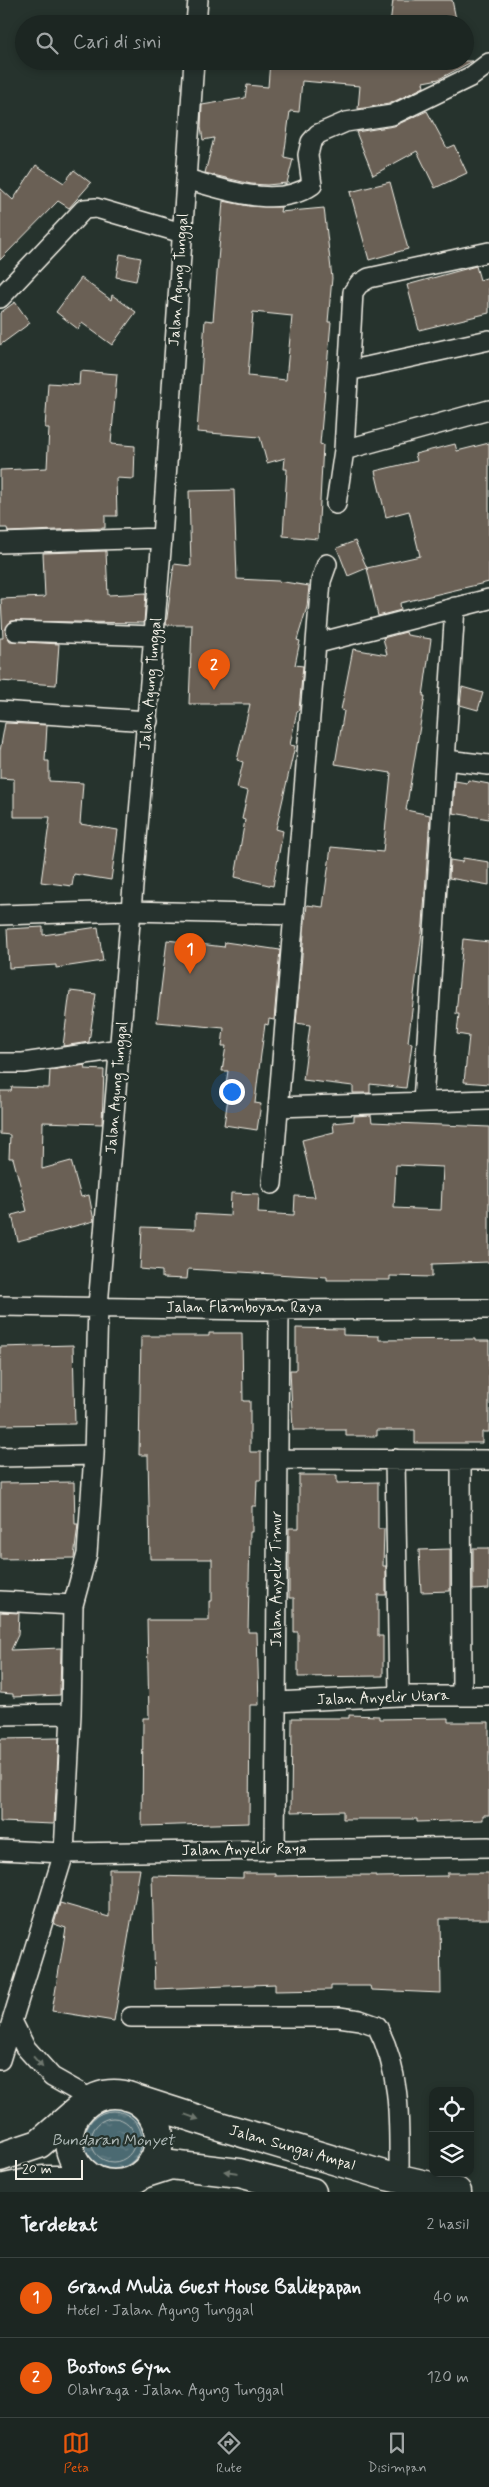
<!DOCTYPE html>
<html lang="id">
<head>
<meta charset="utf-8">
<style>
  body { margin:0; font-family:Mynerve,sans-serif; background:#29322f; color:#f1f3f6 }
  .controls { position:absolute; right:15px; bottom:15px; display:grid; overflow:hidden; border-radius:10px; box-shadow:0 2px 8px #0003 }
  .controls button { width:45px; height:45px; display:grid; place-items:center; padding:0; border:0; border-bottom:1px solid #3a4340; background:#1c2622; color:#f1f3f6; font:25px sans-serif }
  .scale { position:absolute; left:15px; bottom:12px; width:68px; box-sizing:border-box; padding-left:5px; border:2px solid #f4f1e8; border-top:0; font-size:14px; line-height:18px; white-space:nowrap; color:#f4f1e8; -webkit-text-stroke:4px #26332d; paint-order:stroke }
  .you { position:absolute; left:231px; top:1091px; width:18px; height:18px; margin:-12px; border:4px solid #fff; border-radius:50%; background:#1a73e8; box-shadow:0 0 0 8px #1a73e833 }
  .badge { display:grid; place-items:center; width:32px; height:32px; border-radius:50%; background:#ea580c; color:#fff; font-size:16px; font-weight:700 }
  .pin { position:absolute; translate:-50% -41px; filter:drop-shadow(0 1px 2px #0008) }
  .pin::after { content:''; position:absolute; top:26px; width:18px; height:15px; background:inherit; clip-path:polygon(0 0,100% 0,50% 100%) }
  .list { margin:0; padding:0; list-style:none }
  h2 { display:flex; justify-content:space-between; align-items:center; height:65px; margin:0; padding:0 20px; font-size:21px }
  h2 small { font-size:16px; font-weight:400; color:#a0a5a5 }
  .list li { display:grid; grid-template-columns:32px 1fr auto; gap:15px; align-items:center; box-sizing:border-box; height:80px; padding:0 20px; border-top:1px solid #3a4340 }
  .list b { display:block; font-size:19px; white-space:nowrap }
  .list p { margin:0; font-size:16px; white-space:nowrap; color:#a0a5a5 }
  .list em { font-size:16px; font-style:normal; color:#a0a5a5 }
  .icon { flex:none; width:28px; height:28px; fill:none; stroke:currentColor; stroke-width:2; stroke-linecap:round; stroke-linejoin:round }
  .map { position:relative; flex:none; width:489px; height:2192px; overflow:hidden }
  .search { position:absolute; background:#1c2622; box-shadow:0 2px 8px #0003; left:15px; right:15px; top:15px; height:55px; display:flex; align-items:center; gap:12px; box-sizing:border-box; padding:0 18px; border-radius:28px; color:#a0a5a5; font-size:19px }
  .sheet { height:225px; background:#1c2622 }
  nav { display:flex; justify-content:space-around; align-items:center; box-sizing:border-box; height:70px; border-top:1px solid #3a4340; background:#1c2622; font-size:14px; color:#a0a5a5 }
  nav a { display:grid; justify-items:center; gap:2px }
  nav .on { color:#ea580c }
  .map>svg:first-child { display:block }
  .water { fill:url(#water-ripples); stroke:#8fa0a1 }
  .lines { fill:none; stroke-linecap:round; stroke-linejoin:round }
  .shore { stroke:#b1bbb9; stroke-width:1 }
  .building { fill:#6a6054; stroke:#f4f1e8; fill-rule:evenodd }
  .minor-casing { stroke:#f4f1e8; stroke-width:22 }
  .secondary-casing { stroke:#f4f1e8; stroke-width:31 }
  .minor { stroke:#26332d; stroke-width:19 }
  .secondary { stroke:#26332d; stroke-width:28 }
  .oneway { fill:#6e766e }
  .labels { text-anchor:middle; dominant-baseline:central; stroke-width:4.5; stroke-linejoin:round; paint-order:stroke }
  .street-label { font-size:15px; fill:#f4f1e8; stroke:#26332d }
  .water-label { font-size:16px; font-style:italic; fill:#b1bbb9; stroke:#26332d }
</style>
</head>
<body>
<div class="map">
<svg width="489" height="2192" viewBox="0 0 489 2192">
  <defs>
    <pattern id="water-ripples" width="26" height="14" patternUnits="userSpaceOnUse" patternTransform="scale(1.25)"><rect width="26" height="14" fill="#4c6a72"/><path d="M2 4q2-2 4 0t4 0M15 11q2-2 4 0t4 0" fill="none" stroke="#668086"/></pattern>
  </defs>
  <rect width="100%" height="100%" fill="#26332d"/>
  <filter id="ink" filterUnits="userSpaceOnUse"><feTurbulence type="fractalNoise" baseFrequency=".02" numOctaves="2"/><feDisplacementMap in="SourceGraphic" scale="10" xChannelSelector="R" yChannelSelector="G"/><feConvolveMatrix kernelMatrix="1 2 1 2 8 2 1 2 1" color-interpolation-filters="sRGB"/></filter>
  <g filter="url(#ink)">
    <path class="water" d="M73 2140a40 40 0 1 1 80 0a40 40 0 1 1-80 0Z"/>
    <g class="lines">
      <path class="shore" d="M84 2140a29 29 0 1 1 58 0a29 29 0 1 1-58 0Z
        M91 2140a22 22 0 1 1 44 0a22 22 0 1 1-44 0Z"/>
    </g>
    <path class="building" d="M393 0H452L457 24H390Z
      M270 61H473L439 79 423 82 424 87 389 104 358 109 360 86 302 81 299 112 290 111 284 157 293 159 287 183 267 185 251 184 205 173 214 138 203 140 201 127 202 105 245 98 247 85 268 87Z
      M427 111 447 148 454 145 467 173 435 188 417 151 373 175 356 132 394 126Z
      M36 165 64 183 74 170 91 183 69 208 58 201 0 260V188L13 200Z
      M390 182 408 249 369 260 350 192Z
      M223 201 249 206 281 207 280 212 324 208 332 278 328 322H331L320 444 323 445 318 539 283 536 287 469H284L285 458 267 463 260 437 197 432 205 320 213 321ZM253 312 292 316 286 380 248 376Z
      M120 254 141 258 136 281 116 277Z
      M476 266 480 280 489 277V313L419 330 407 285Z
      M81 278 111 300 112 295 136 312 112 345 82 323 78 329 56 312Z
      M15 302 30 323 0 345V313Z
      M80 371 117 374 111 444 135 446 134 479 116 478 117 516H105V528L8 532 7 528H0V470L47 468 49 428H45L48 383 79 385Z
      M489 443V582L400 603 401 610 378 616 367 568 420 556 409 511 386 517 375 471 417 461 415 454 455 444 457 451Z
      M234 490 237 579 278 581 309 586 307 607 297 640 300 641 295 665 303 666 299 710 297 711 290 745 295 746 276 829 283 831 273 886 235 877 245 820 242 819 248 791 237 788 243 762 237 760 250 704H189L192 625H166L174 564 191 566 189 491Z
      M355 541 367 568 348 576 337 548Z
      M106 551 108 595 146 593 144 623 11 621 5 631 10 641 59 644 56 685 0 681V638H3L1 599 45 597 43 553Z
      M406 632 407 635 431 639 423 696H425L406 810 430 815 423 924 408 1042 412 1043 406 1088 370 1084V1093H353V1086L303 1080 310 1025 296 1023 305 922 307 905 323 907 331 847 383 852 391 773 335 764 344 711 341 710 353 649 387 655 383 638Z
      M462 687 483 693 478 710 460 705Z
      M5 723 47 725 45 761H49V781L83 783 80 824 118 830 111 880 74 874 72 886 41 882 50 817H14V779L0 778V751Z
      M468 780 489 784V819L453 813 455 781 467 783Z
      M463 858 489 862V885L449 878 450 860 462 862Z
      M43 927V935L98 927 103 961 56 968V965L9 968 7 929Z
      M463 939 489 942V1084L464 1082 469 1036 457 1034 459 1014H456Z
      M167 940 224 947 225 942 280 950 274 1020 269 1019 268 1025 265 1024 258 1077 255 1103 261 1104 257 1130 224 1125 228 1098 224 1097 228 1071H222L226 1046H222L224 1028 157 1022Z
      M70 991 96 994 89 1042 63 1046Z
      M86 1065 85 1069 104 1070 102 1124 43 1122 42 1169 71 1161 81 1197 89 1195 94 1221 18 1241 12 1215 27 1211 13 1158H9L10 1135 0 1134V1091H11L12 1087 49 1088 50 1070Z
      M371 1115 372 1122 489 1127V1262L432 1264V1277L390 1276V1280H327V1277L188 1269 187 1279 162 1278V1271L140 1269 142 1227 195 1229V1214L230 1216 231 1193 259 1194 258 1213 294 1215 295 1196 315 1197 302 1140 334 1132 333 1123 354 1121V1116ZM396 1165 443 1167 441 1210 394 1208Z
      M296 1328 343 1329V1335L379 1336V1340L475 1339V1341H489V1432H482V1443H415V1430H377V1436H346V1430H293L290 1370H296Z
      M209 1333H242L243 1401H250V1452H261V1480H257L256 1506H252V1532H250L248 1632H257L259 1705H250L249 1823 142 1826 143 1718H149L147 1620H209V1601H212V1559H150L148 1455H139L141 1336H209Z
      M73 1345 75 1424 0 1425V1347Z
      M299 1475H337V1483L378 1482V1529H384L383 1566H386V1595H378V1636H383V1676L298 1677V1632H294V1598H289V1528H299Z
      M74 1482 75 1524H78L74 1558 0 1559V1483Z
      M473 1548H489V1589L473 1590Z
      M450 1549V1591L421 1592 419 1550Z
      M0 1612 19 1613 18 1635 11 1650 61 1648 60 1695 13 1697V1694L0 1693Z
      M349 1715 379 1716V1719L448 1718V1722H489V1815H483V1820L417 1822V1819H343V1811L291 1812 292 1718H349Z
      M59 1738 54 1824 0 1822V1739Z
      M109 1869H140L114 2021 52 2011 66 1928 54 1924 60 1903 109 1917Z
      M243 1873H275V1876L342 1875H376V1877L447 1876V1873H489V1919H440L441 1993 371 1990 370 1986H331V1990L275 1991V1984L155 1989 152 1876 243 1878Z"/>
    <g class="lines">
      <defs>
        <path id="minor" d="M196 24 198 0
          M186 179C224 189 276 210 312 185L308 155 311 142 318 134 346 122 392 115 472 76 489 63
          M0 298 84 209 96 208 182 233
          M348 371 489 340
          M344 450 489 410
          M336 504 344 450 353 292 359 284 369 278 489 252
          M0 543 162 538
          M16 631 154 636
          M318 643 489 599
          M0 711 148 721
          M446 760 489 765
          M0 915 131 911 294 915
          M0 1063H23L120 1049
          M423 1102 455 607
          M278 1107 489 1100
          M272 1184 321 581 327 564
          M0 1306 258 1310 489 1309
          M0 1457 94 1455
          M278 1459 489 1460
          M395 1459 399 1696
          M461 1460 462 1696
          M0 1601 73 1605
          M276 1702 399 1696H489
          M0 1715 71 1714
          M0 1850 64 1853 489 1847
          M275 1850 279 1309
          M131 2017H339L360 2020 377 2026C402 2073 399 2126 399 2178
          M12 2021 25 2047 52 2077 91 2099
          M0 2060 64 1853 71 1714 73 1605 87 1554 94 1455 98 1306 162 538 194 61
          M127 2183 129 2192"/>
        <path id="secondary" d="M69 2139a45 45 0 1 1 90 0a45 45 0 1 1-90 0Z
          M129 2097 216 2125 387 2176 457 2192
          M0 2157 39 2144 78 2110
          M143 2174 171 2165 239 2173 312 2192
          M0 2189 43 2180H93"/>
      </defs>
      <use href="#minor" class="minor-casing"/>
      <use href="#secondary" class="secondary-casing"/>
      <use href="#minor" class="minor"/>
      <use href="#secondary" class="secondary"/>
    </g>
    <defs><path id="oneway-solid" d="M-6-.8H1V-3.2L6.5 0L1 3.2V.8H-6Z" transform="scale(1.25)"/></defs>
    <g class="oneway">
      <use href="#oneway-solid" transform="translate(38 2062) rotate(49)"/>
      <use href="#oneway-solid" transform="translate(192 2117) rotate(20)"/>
      <use href="#oneway-solid" transform="translate(231 2172) rotate(-173)"/>
    </g>
  </g>
  <g class="labels">
    <g class="street-label">
      <text transform="translate(179 280) rotate(-86)">Jalan Agung Tunggal</text>
      <text transform="translate(151 684) rotate(-85)">Jalan Agung Tunggal</text>
      <text transform="translate(117 1088) rotate(-85)">Jalan Agung Tunggal</text>
      <text x="244" y="1308">Jalan Flamboyan Raya</text>
      <text transform="translate(277 1579) rotate(-90)">Jalan Anyelir Timur</text>
      <text transform="translate(383 1698) rotate(-2)">Jalan Anyelir Utara</text>
      <text transform="translate(244 1850) rotate(-1)">Jalan Anyelir Raya</text>
      <text transform="translate(292 2148) rotate(16)">Jalan Sungai Ampal</text>
    </g>
    <g class="water-label">
      <text x="113" y="2140">Bundaran Monyet</text>
    </g>
  </g>
</svg>
<div class="controls">
<button><svg class="icon" aria-label="locate" viewBox="0 0 24 24"><circle cx="12" cy="12" r="6"/><path d="M12 2v4M12 18v4M2 12h4M18 12h4"/></svg></button>
<button><svg class="icon" aria-label="layers" viewBox="0 0 24 24"><path d="M12 4l9 5-9 5-9-5zM3 14l9 5 9-5"/></svg></button>
</div>
<div class="scale">20 m</div>
<div class="you"></div>
<div class="pin badge" style="left:190px;top:974px">1</div>
<div class="pin badge" style="left:214px;top:690px">2</div>
<div class="search"><svg class="icon" aria-label="search" viewBox="0 0 24 24"><circle cx="10" cy="10" r="6"/><path d="M15 15l6 6"/></svg>Cari di sini</div>
</div>
<section class="sheet">
<h2>Terdekat<small>2 hasil</small></h2>
<ul class="list">
<li><span class="badge">1</span><div><b>Grand Mulia Guest House Balikpapan</b><p>Hotel · Jalan Agung Tunggal</p></div><em>40 m</em></li>
<li><span class="badge">2</span><div><b>Bostons Gym</b><p>Olahraga · Jalan Agung Tunggal</p></div><em>120 m</em></li>
</ul>
</section>
<nav>
<a class="on"><svg class="icon" aria-label="map" viewBox="0 0 24 24"><path d="M3 6l6-2 6 2 6-2v14l-6 2-6-2-6 2zM9 4v14M15 6v14"/></svg>Peta</a>
<a><svg class="icon" aria-label="directions" viewBox="0 0 24 24"><path d="M12 3l9 9-9 9-9-9zM9 14v-3h6M13 9l2 2-2 2"/></svg>Rute</a>
<a><svg class="icon" aria-label="saved" viewBox="0 0 24 24"><path d="M7 4h10v16l-5-4-5 4z"/></svg>Disimpan</a>
</nav>
</body>
</html>
